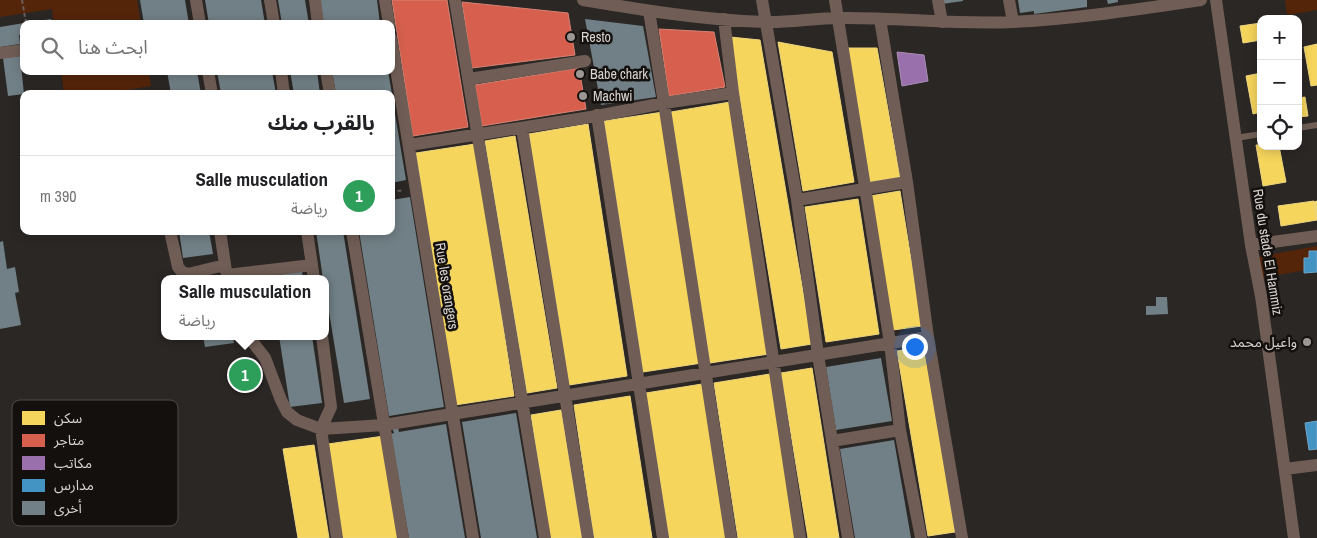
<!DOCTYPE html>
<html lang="ar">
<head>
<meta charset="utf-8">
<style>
  body { margin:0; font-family:"Archivo Narrow","Noto Sans Arabic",sans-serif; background:#f6f6f6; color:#202124; direction:rtl }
  .controls { position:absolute; right:15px; top:15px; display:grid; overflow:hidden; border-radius:10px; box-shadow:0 2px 12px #0003 }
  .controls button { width:45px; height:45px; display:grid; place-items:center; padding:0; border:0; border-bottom:1px solid #e0e0e0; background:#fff; color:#202124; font:25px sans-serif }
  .you { position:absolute; left:914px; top:346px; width:18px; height:18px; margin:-12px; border:4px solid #fff; border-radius:50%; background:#1a73e8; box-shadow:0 0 0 8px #1a73e833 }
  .badge { display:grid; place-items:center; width:32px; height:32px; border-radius:50%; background:#585657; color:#fff; font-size:16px; font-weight:700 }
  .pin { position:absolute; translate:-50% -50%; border:2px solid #fff; box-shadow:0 1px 5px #0006 }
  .popup { position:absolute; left:161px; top:275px; width:168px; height:65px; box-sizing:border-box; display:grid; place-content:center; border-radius:10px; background:#fff; filter:drop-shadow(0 1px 4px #0005); font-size:16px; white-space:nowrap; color:#757577 }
  .popup b { font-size:19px; color:#202124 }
  .popup::after { content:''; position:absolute; left:50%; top:100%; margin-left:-10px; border:10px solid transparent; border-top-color:#fff }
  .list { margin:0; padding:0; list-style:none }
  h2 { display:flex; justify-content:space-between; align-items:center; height:65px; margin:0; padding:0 20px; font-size:21px }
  h2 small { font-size:16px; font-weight:400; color:#757577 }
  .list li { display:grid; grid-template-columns:32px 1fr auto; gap:15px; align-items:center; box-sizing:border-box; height:80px; padding:0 20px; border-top:1px solid #e0e0e0 }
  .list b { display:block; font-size:19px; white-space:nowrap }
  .list p { margin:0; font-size:16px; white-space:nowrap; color:#757577 }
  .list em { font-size:16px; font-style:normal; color:#757577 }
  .icon { flex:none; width:28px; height:28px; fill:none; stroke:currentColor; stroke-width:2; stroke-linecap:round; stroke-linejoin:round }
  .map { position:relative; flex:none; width:1317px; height:538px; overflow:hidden; direction:ltr }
  .search { position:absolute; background:#fff; box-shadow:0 2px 12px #0003; left:20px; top:20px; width:375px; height:55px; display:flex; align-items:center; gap:12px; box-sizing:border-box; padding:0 18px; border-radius:10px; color:#757577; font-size:19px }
  .panel { position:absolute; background:#fff; box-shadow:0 2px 12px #0003; left:20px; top:90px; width:375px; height:145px; border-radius:10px; direction:rtl }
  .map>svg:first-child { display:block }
  .green { fill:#55250a }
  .homes { fill:#f6d55c; stroke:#edd57f }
  .shops { fill:#d6604d; stroke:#d78375 }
  .offices { fill:#9970ab; stroke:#ac8eb7 }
  .schools { fill:#4393c3; stroke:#70a6c8 }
  .building { fill:#718086 }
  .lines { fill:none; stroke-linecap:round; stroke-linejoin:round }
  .path { stroke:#6a5f5a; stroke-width:2; stroke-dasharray:4 2.5; stroke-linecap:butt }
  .lane { stroke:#705e56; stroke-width:6 }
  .street { stroke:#705e56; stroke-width:12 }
  .poi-dot { fill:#9c9795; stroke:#13100e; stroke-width:2 }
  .labels { text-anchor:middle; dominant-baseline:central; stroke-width:5; stroke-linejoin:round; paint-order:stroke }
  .poi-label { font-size:14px; fill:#d9d4d2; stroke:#13100e; text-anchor:start }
  .street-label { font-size:14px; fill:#d9d4d2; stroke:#13100e }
  .key { fill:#13100e; stroke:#4e4b49; stroke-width:1 }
  .key-label { font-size:14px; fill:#d9d4d2 }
</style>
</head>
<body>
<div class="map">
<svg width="1317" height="538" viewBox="0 0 1317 538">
  <rect width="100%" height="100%" fill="#2b2725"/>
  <path class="green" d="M0 0H137L141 24H54L52 9 0 17Z
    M1285 0H1317V10L1287 15Z
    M61 71H149L151 86 103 94H64Z
    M1317 246V268L1262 278 1258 257Z"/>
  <path class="homes" d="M1261 23V40L1243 43 1240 26Z
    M730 37 760 40 812 344 781 349Z
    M778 42 832 52 854 182 803 191Z
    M1317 44V85L1311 86 1304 47Z
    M848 48H877L900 177 870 182Z
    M1261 73V112L1253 114 1246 76Z
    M1305 97 1308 116 1298 117V98Z
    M730 102 769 354 710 363 671 112Z
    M663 112 702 363 643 372 604 121Z
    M588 124 627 376 569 385 529 134Z
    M515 136 557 388 527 393 485 141Z
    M475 144 514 396 455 405 416 153Z
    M1256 145H1261V146H1279L1286 182 1263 186Z
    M900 191 922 326 893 330 870 196Z
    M858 199 879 334 826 342 805 207Z
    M1314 201 1317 220 1281 226 1278 206Z
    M1317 201V220L1314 202Z
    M924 346 955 532 928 536 897 351Z
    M812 368 839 538H808L781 373Z
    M770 374 795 538H738L714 383Z
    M702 384 726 538H669L646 393Z
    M630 396 652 538H594L574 405Z
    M561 410 582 538H550L531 415Z
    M384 436 400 538H342L328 444Z
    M314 445 329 538H298L283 449Z"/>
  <path class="shops" d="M392 0H447L468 127 413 136Z
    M462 2 568 13 575 55 472 68Z
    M659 29 714 32 725 87 669 96Z
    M579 68 586 109 482 126 475 85Z"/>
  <path class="offices" d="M897 52 924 55 928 81 902 86Z"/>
  <path class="schools" d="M1309 251H1317V272L1304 273V258H1309Z
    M1317 421V449L1309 450 1305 423Z"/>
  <path class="building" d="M140 0H185L189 24H144Z
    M205 0H261L265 24H209Z
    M278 0H305L309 24H282Z
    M320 0H377L380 24H324Z
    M941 0H963V1L942 4Z
    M1018 0H1087V7L1034 14V11L1020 13Z
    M1107 0H1118V2L1108 4Z
    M51 19 52 24H28V23Z
    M585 19 643 26 656 97 601 105Z
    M24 23V35H19L20 44 0 47V27Z
    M20 56 24 94 8 96 3 58Z
    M167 71H197L201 94H171Z
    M217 71H272L276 94H221Z
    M290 71H317L320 94H294Z
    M332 71H388L392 94H336Z
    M391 96H392L406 180 391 183Z
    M410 197 444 407 389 416 359 231H391V200Z
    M179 231H209L213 254 183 258Z
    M316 231H343L370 399 344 403 325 288V279H323Z
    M3 241 7 269 15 267 19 292 15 293 21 325 0 329V242Z
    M302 271 303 279H261L260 278Z
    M1270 295H1277L1278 299H1271Z
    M1156 297H1167L1168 314 1146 315V306H1156Z
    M203 336H233L234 343 205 347Z
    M279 336H312L322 403 290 407Z
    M881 358 892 421 836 430 826 367Z
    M516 413 537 538H481L462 422Z
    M397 423 399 432 446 424 465 538H409L391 434 394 433 391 424Z
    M894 440 911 538H855L840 449Z"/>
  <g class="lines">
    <path class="path" d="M22 0 26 23
      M391 192 404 190"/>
    <path class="lane" d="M1298 128 1317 125
      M1236 138 1261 134"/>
    <path class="street" d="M196 0 200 24
      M270 0 274 24
      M315 0 318 24
      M385 0 389 24
      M455 0 545 538
      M583 0C643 10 703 20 764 22 789 23 814 18 839 18 897 17 955 25 1013 22 1076 19 1139 9 1201 0
      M762 0 797 200 818 355 848 538
      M835 0 890 343 900 430 921 538
      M938 0 942 22
      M1009 0 1013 22
      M1216 0 1251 245 1261 296 1294 538
      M649 11 664 103 731 538
      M724 19 733 93 800 538
      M880 19 907 182 928 337 962 538
      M391 38 473 538
      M0 53 24 50
      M208 71 212 94
      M281 71 284 94
      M326 71 330 94
      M469 79 585 61
      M597 115 663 538
      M522 128 588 538
      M409 145 597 116 664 103 733 93
      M797 200 907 182
      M170 231 178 267 182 272 188 274 225 265
      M220 231 226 271
      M307 231 314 279
      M352 231 403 538
      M1251 245 1317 236
      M227 275 312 265
      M248 336 265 358 281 400 287 412 297 420 321 429 384 425 928 337
      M322 336 331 407 321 429 337 538
      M832 441 900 430
      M1285 469 1317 465"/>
  </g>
  <g class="poi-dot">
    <circle cx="571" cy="37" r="5"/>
    <circle cx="580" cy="74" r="5"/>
    <circle cx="583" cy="96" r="5"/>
    <circle cx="1307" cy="342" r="5"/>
  </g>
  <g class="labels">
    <g class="poi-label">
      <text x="581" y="37">Resto</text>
      <text x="590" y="74">Babe chark</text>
      <text x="593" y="96">Machwi</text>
      <text x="1297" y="342" text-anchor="end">واعيل محمد</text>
    </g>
    <g class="street-label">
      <text transform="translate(1268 252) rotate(81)">Rue du stade El Hammiz</text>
      <text transform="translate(447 286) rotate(81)">Rue les orangers</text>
    </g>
  </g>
  <rect x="12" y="400" width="166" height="126" rx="8" class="key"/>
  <rect x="22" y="411" width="23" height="14" fill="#f6d55c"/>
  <rect x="22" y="434" width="23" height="13" fill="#d6604d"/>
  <rect x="22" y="456" width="23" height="14" fill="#9970ab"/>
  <rect x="22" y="479" width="23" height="13" fill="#4393c3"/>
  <rect x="22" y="501" width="23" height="14" fill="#718086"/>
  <g class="key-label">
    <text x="54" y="423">سكن</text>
    <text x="54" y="445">متاجر</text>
    <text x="54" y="468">مكاتب</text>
    <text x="54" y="490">مدارس</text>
    <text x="54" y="513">أخرى</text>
  </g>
</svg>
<div class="controls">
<button>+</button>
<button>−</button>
<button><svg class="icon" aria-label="locate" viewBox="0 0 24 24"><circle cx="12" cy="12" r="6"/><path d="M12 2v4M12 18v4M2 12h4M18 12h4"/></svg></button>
</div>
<div class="you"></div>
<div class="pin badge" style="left:245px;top:375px;background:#2e9e5b">1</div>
<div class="popup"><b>Salle musculation</b>رياضة</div>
<div class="search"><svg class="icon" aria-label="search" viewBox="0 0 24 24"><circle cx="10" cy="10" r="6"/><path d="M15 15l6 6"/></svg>ابحث هنا</div>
<section class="panel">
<h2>بالقرب منك<small></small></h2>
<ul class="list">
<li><span class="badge" style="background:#2e9e5b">1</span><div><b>Salle musculation</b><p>رياضة</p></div><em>390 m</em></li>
</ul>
</section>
</div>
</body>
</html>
